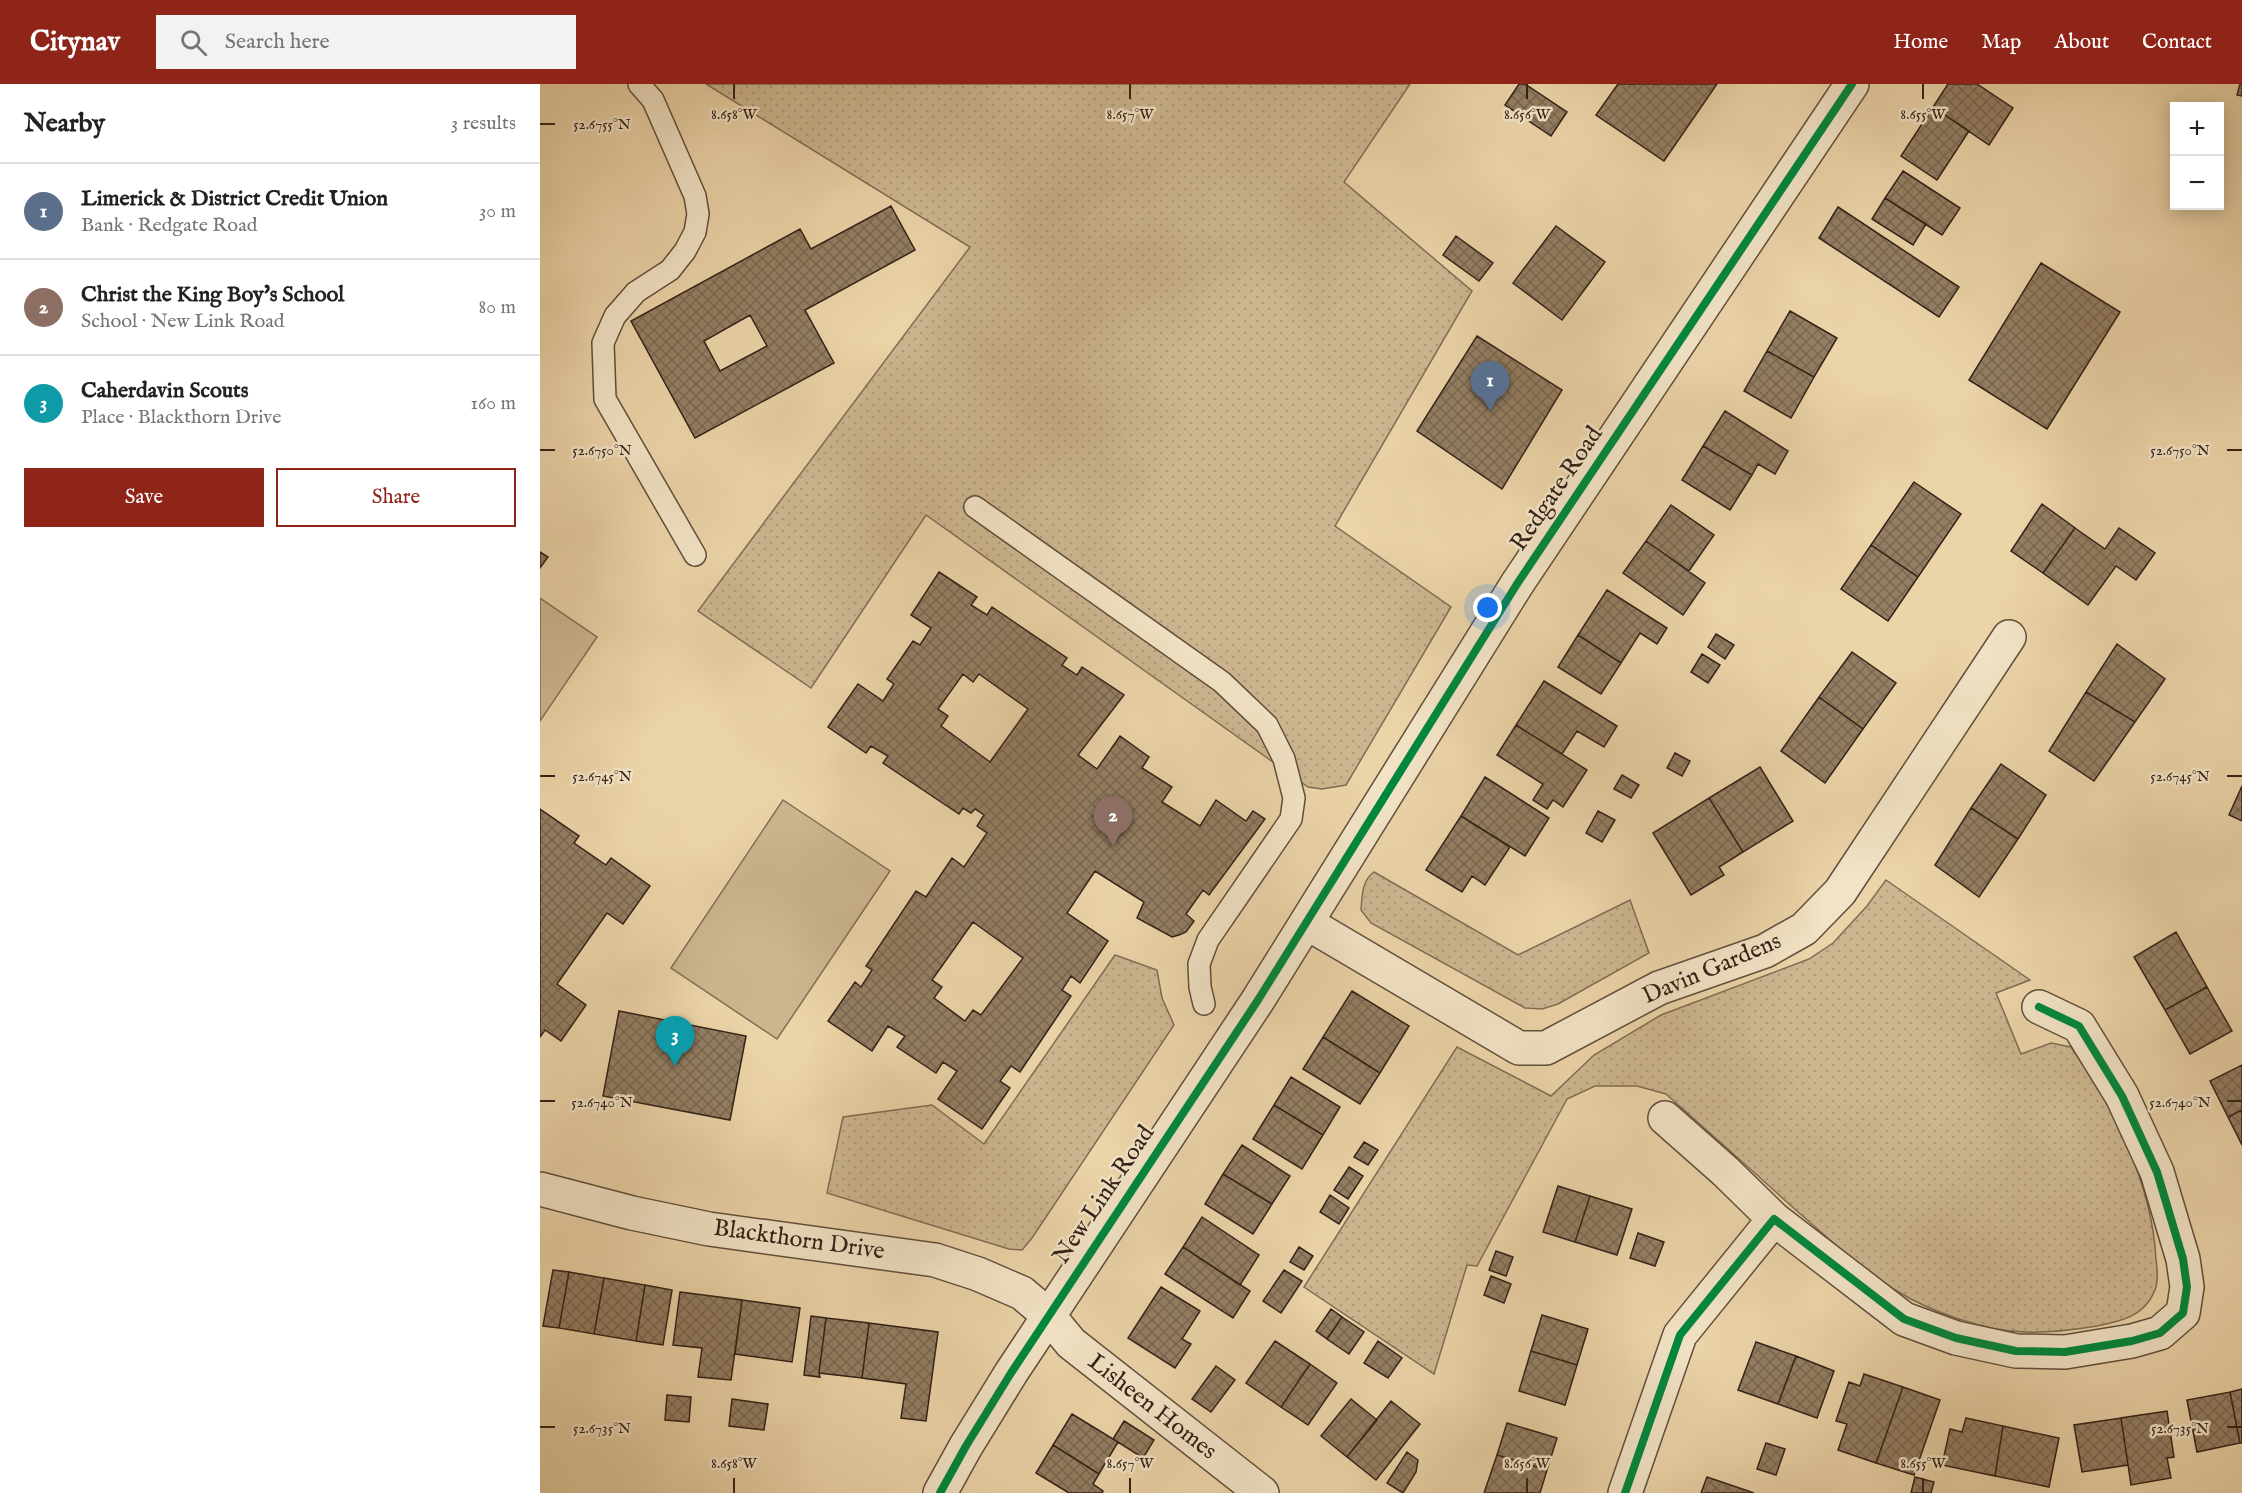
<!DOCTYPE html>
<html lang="en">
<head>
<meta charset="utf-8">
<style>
  body { margin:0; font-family:"IM FELL English",serif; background:#f2f2f2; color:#222 }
  .controls { position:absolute; right:18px; top:18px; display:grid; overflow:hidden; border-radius:0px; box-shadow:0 3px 15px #0003 }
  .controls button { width:54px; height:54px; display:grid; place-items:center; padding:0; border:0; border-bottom:2px solid #e0e0e0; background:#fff; color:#222; font:30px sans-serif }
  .you { position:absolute; left:948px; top:524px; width:21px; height:21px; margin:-15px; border:4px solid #fff; border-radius:50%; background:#1a73e8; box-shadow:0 0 0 9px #1a73e833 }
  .badge { display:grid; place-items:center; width:39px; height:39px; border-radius:50%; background:#8f2418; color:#fff; font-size:20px; font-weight:700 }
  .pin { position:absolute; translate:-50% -50px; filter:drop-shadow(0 2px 3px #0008) }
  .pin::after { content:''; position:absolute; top:32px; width:21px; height:18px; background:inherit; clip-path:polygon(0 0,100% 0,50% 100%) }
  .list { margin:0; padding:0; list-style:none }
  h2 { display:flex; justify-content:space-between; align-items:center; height:78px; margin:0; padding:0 24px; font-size:26px }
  h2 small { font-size:20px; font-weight:400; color:#767676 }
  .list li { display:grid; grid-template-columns:39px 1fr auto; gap:18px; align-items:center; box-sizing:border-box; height:96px; padding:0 24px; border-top:2px solid #e0e0e0 }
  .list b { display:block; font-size:22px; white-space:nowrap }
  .list p { margin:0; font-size:20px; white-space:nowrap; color:#767676 }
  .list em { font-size:20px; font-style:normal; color:#767676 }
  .actions { display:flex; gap:12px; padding:18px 24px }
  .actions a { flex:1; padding:14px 0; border:2px solid #8f2418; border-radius:0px; text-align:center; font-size:21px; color:#8f2418 }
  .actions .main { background:#8f2418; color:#fff }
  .icon { flex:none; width:33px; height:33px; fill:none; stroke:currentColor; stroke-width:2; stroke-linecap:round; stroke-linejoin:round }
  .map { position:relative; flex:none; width:1702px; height:1409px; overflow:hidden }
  header { display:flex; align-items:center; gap:36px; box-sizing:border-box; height:84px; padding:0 30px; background:#8f2418; color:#fff }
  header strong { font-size:28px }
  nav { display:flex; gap:33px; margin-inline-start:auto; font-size:21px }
  .search { width:420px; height:54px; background:#f2f2f2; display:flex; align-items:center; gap:15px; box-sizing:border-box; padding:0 21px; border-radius:0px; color:#767676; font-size:22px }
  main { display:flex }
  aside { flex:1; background:#fff }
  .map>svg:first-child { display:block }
  .grass { fill:url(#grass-dots); stroke:#806c54; stroke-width:1.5 }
  .park { fill:#ccb690; stroke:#806c54; stroke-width:1.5 }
  .building { fill:url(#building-cross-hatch); stroke:#332118; stroke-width:1.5; fill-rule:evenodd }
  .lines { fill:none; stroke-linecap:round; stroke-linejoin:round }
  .service-casing { stroke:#614e3c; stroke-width:24 }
  .minor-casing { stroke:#614e3c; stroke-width:36 }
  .service { stroke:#f2e3c6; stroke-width:21 }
  .minor { stroke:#f2e3c6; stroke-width:33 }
  .cycleway-casing { stroke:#f2e3c6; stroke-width:11 }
  .cycleway { stroke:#00873e; stroke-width:8 }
  .ticks { fill:none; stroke:#332118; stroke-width:2 }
  .labels { text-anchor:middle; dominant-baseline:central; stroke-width:5; stroke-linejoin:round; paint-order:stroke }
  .street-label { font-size:24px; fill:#332118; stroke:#f2e3c6 }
  .ticks-label { font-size:15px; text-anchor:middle; fill:#332118; stroke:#f2e3c6; stroke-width:5; stroke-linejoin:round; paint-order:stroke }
</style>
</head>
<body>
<header>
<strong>Citynav</strong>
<div class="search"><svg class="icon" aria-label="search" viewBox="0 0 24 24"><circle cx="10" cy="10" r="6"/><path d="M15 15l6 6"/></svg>Search here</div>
<nav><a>Home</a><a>Map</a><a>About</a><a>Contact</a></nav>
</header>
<main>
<aside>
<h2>Nearby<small>3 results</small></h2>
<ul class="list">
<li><span class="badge" style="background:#5c6f8a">1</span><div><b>Limerick &amp; District Credit Union</b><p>Bank · Redgate Road</p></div><em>30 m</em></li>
<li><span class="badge" style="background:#8d6e63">2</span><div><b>Christ the King Boy's School</b><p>School · New Link Road</p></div><em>80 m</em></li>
<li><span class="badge" style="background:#0f9aa8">3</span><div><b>Caherdavin Scouts</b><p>Place · Blackthorn Drive</p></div><em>160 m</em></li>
</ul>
<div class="actions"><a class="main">Save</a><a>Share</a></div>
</aside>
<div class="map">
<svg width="1702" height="1409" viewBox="0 0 1702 1409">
  <defs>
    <pattern id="grass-dots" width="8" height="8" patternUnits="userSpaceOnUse" patternTransform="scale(1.5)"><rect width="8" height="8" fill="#ccb690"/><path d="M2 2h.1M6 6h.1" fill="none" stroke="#b09c7b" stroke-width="1.8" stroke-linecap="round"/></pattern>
    <pattern id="building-cross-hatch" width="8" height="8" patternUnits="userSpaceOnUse" patternTransform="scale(1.5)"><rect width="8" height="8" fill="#937e63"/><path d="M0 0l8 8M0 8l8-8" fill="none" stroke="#796751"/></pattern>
  </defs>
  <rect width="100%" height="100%" fill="#ebd4a8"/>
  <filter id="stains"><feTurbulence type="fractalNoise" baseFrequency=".00333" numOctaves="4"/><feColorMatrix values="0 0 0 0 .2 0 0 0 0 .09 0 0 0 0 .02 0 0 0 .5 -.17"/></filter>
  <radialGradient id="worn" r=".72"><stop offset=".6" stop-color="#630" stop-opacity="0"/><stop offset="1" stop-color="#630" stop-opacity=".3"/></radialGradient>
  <path class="grass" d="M166 0H870L804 98 932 207 795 442 911 523 806 701 782 705 768 703 386 431 271 604 158 527 430 163Z
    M834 788 978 871 1090 816 1109 869 1018 920 1002 925 985 924 831 839 821 826C822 812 822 796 834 788Z
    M1346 796 1490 896 1456 909 1481 970 1511 959 1531 963C1574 1023 1612 1100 1616 1175 1617 1184 1619 1197 1615 1206 1605 1232 1582 1237 1557 1242 1533 1246 1510 1249 1485 1248 1445 1247 1391 1228 1357 1207 1320 1186 1290 1155 1258 1128 1214 1088 1170 1049 1126 1010L1097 1002H1055L1027 1015 937 1182 927 1181 894 1290 764 1203 917 963 1011 1012 1054 971 1121 931 1269 875 1293 859 1327 822Z
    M575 871 617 886 622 914 634 941 492 1154 482 1166 469 1165 287 1109 303 1033 392 1021 444 1060Z"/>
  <path class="park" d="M0 514 57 553 0 637Z
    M243 716 350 787 237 955 131 884Z"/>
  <path class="building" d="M979 0H985L1027 28 1011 52 965 21Z
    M1078 0H1177L1124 77 1056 31Z
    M1408 0H1437L1473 24 1449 61 1393 23Z
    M1700 0H1702V12L1697 11Z
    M1393 23 1429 47 1397 96 1361 72Z
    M1363 87 1420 124 1402 151 1345 114Z
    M1345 114 1386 140 1373 161 1332 135Z
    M351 122 375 166 265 226 294 279 155 354 91 237 260 145 271 165ZM210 231 227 262 180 287 164 257Z
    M1298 123 1419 203 1399 233 1279 154Z
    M1016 142 1065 178 1022 236 973 199Z
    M916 152 953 179 939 197 903 171Z
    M1501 179 1580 228 1507 345 1429 296Z
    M1250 227 1297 254 1274 293 1227 267Z
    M937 252 1022 306 962 405 877 347Z
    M1227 267 1274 293 1251 334 1204 307Z
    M1185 327 1248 367 1235 390 1218 380 1212 391 1163 362Z
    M1163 362 1212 391 1190 426 1142 396Z
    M1374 398 1421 430 1378 493 1331 461Z
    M1502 420 1535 444 1503 489 1471 467Z
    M1131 421 1174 451 1149 487 1106 457Z
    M1535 444 1565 465 1579 444 1615 469 1596 496 1576 482 1548 521 1503 489Z
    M1106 457 1165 499 1143 531 1083 489Z
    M1331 461 1378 493 1348 537 1301 505Z
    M0 468 8 473 0 484Z
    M399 488 437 513 431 521 447 531 452 523 527 574 522 581 537 591 542 583 584 611 538 671 557 685 580 652 609 673 602 684 632 703 622 718 660 742 676 716 706 737 713 727 725 735 669 811 663 806 646 830 654 837 646 848 639 851 632 853 597 834 604 818 555 787 527 829 568 857 540 899 531 892 522 906 531 912 480 988 471 982 460 997 470 1004 442 1045 398 1015 417 987 403 978 396 989 357 963 365 952 348 942 332 967 288 937 315 898 321 903 332 886 326 882 376 807 386 813 412 774 424 783 447 749 437 742 444 731 435 725 431 729 423 724 419 730 343 679 348 672 331 662 326 669 288 643 318 600 343 617 354 600 347 595 373 557 380 561 391 544 371 531ZM423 590 433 598 439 590 488 625 450 678 401 642 408 632 398 625ZM433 838 483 874 441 931 433 926 425 937 394 914 402 903 392 896Z
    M1067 506 1127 544 1117 560 1100 549 1081 579 1038 551Z
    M1176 550 1194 561 1185 575 1168 563Z
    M1038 551 1081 579 1061 610 1018 583Z
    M1577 560 1625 595 1595 638 1546 608Z
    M1312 568 1356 599 1323 645 1279 613Z
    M1162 570 1180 581 1168 599 1151 588Z
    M1004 597 1077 642 1064 663 1037 647 1022 670 976 641Z
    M1546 608 1595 638 1554 697 1509 667Z
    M1279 613 1323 645 1285 699 1241 667Z
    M976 641 1047 686 1023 723 1013 716 1007 725 993 716 1003 700 957 671Z
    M1135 669 1150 677 1142 692 1127 684Z
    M1461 680 1506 711 1478 755 1431 724Z
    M1220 683 1253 737 1203 768 1169 714Z
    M1082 691 1099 701 1091 714 1074 705Z
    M945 693 1009 734 985 772 921 732Z
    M1702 702V737L1689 731Z
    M1169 714 1203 768 1179 783 1184 791 1151 811 1113 749Z
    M1431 724 1478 755 1439 813 1395 781Z
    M0 725 39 752 34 759 66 781 71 774 110 802 83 840 67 829 17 900 46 921 21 957 5 946 0 953Z
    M1058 727 1075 736 1062 758 1046 749Z
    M921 732 970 763 945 801 932 792 922 808 886 786Z
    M1636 848 1667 903 1625 926 1594 873Z
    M1667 903 1692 947 1650 970 1625 926Z
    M812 907 869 942 840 989 783 953Z
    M79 927 206 952 190 1036 63 1012Z
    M783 953 840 989 820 1020 763 985Z
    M1702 981V1026L1688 1033 1670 997Z
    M751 993 800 1023 783 1051 734 1021Z
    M734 1021 783 1051 762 1085 713 1055Z
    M1702 1026V1061L1688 1033Z
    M824 1058 838 1066 828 1081 814 1073Z
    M702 1061 750 1092 732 1120 683 1090Z
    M809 1083 823 1092 808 1115 794 1106Z
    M683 1090 732 1120 713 1150 665 1120Z
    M1018 1102 1050 1112 1035 1158 1003 1148Z
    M790 1111 809 1124 799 1140 780 1128Z
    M1050 1112 1092 1125 1077 1171 1035 1158Z
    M662 1133 719 1171 700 1201 643 1163Z
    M1098 1149 1124 1158 1115 1182 1090 1174Z
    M643 1163 710 1207 693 1234 625 1190Z
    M759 1163 773 1172 764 1186 750 1178Z
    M956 1167 973 1173 966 1192 949 1186Z
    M13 1186 29 1188 19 1244 3 1242Z
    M744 1186 762 1197 741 1229 723 1217Z
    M29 1188 64 1194 54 1250 19 1244Z
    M951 1192 971 1200 964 1219 944 1211Z
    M64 1194 105 1201 96 1257 54 1250Z
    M105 1201 132 1206 123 1261 96 1257Z
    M621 1203 660 1227 642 1255 651 1260 635 1284 588 1254Z
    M140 1208 202 1216 191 1296 158 1293 162 1264 133 1261Z
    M202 1216 260 1224 252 1278 195 1270Z
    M791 1225 802 1233 787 1255 776 1247Z
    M1002 1231 1048 1245 1037 1281 991 1267Z
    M271 1232 286 1234 279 1289 280 1293 264 1291Z
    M802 1233 824 1248 809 1270 787 1255Z
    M286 1234 329 1239 322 1294 279 1289Z
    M329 1239 398 1248 386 1337 361 1334 366 1300 322 1294Z
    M735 1257 770 1280 741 1323 706 1299Z
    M838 1257 862 1274 848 1294 824 1279Z
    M1216 1258 1256 1272 1238 1320 1198 1306Z
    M991 1267 1037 1281 1025 1321 979 1307Z
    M1256 1272 1294 1287 1277 1334 1238 1320Z
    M770 1280 797 1299 768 1341 741 1323Z
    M676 1282 695 1296 671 1328 652 1315Z
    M1324 1290 1363 1303 1336 1379 1298 1366 1307 1340 1296 1337 1309 1298 1320 1302Z
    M1363 1303 1400 1316 1374 1391 1336 1379Z
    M1702 1305V1359H1700L1690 1308Z
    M1690 1308 1700 1359 1657 1368 1647 1316Z
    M127 1311 151 1313 149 1338 125 1336Z
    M192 1315 228 1320 224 1346 189 1342Z
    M811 1315 837 1336 807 1373 781 1352Z
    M851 1317 880 1340 836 1396 807 1373Z
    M1627 1327 1634 1373 1627 1374 1631 1394 1591 1401 1581 1334Z
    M532 1330 578 1358 559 1390 513 1361Z
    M1426 1334 1463 1342 1455 1392 1402 1381 1410 1345 1422 1348Z
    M1581 1334 1588 1381 1542 1388 1534 1341Z
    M584 1337 614 1356 603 1374 573 1355Z
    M967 1339 1017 1354 1007 1386 957 1371Z
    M1463 1342 1519 1354 1509 1403 1455 1392Z
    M1226 1359 1245 1365 1236 1391 1217 1385Z
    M513 1361 559 1390 553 1400 563 1407 562 1409H529L496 1389Z
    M867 1368 878 1376 876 1388 863 1409 847 1399Z
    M957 1371 1007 1386 1000 1409H944Z
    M1167 1393 1214 1409H1161Z
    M1375 1393 1394 1398 1391 1409H1371Z"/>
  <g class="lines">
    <defs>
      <path id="service" d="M99 0 113 16 155 112 158 130 155 148 145 167 130 186 96 208 75 232 63 259 65 315 155 471
        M435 423 682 598 727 641 744 675 754 714 751 735 668 856 659 880 660 903 664 920"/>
      <path id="minor" d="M767 839 979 964H1006L1119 904 1225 867 1264 845 1300 808 1469 553
        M1125 1034 1185 1087 1234 1135
        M0 1105 92 1129 169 1145 395 1176 438 1190 482 1209 508 1231 531 1259 722 1409
        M400 1409 426 1362 471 1289 718 916 977 500 1312 0
        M1085 1409 1140 1251 1234 1135 1364 1235 1416 1254 1476 1267 1525 1268 1592 1257 1620 1249 1643 1229 1647 1203 1643 1175 1617 1088 1582 1012 1539 942 1499 923"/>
    </defs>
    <use href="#service" class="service-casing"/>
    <use href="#minor" class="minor-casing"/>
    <use href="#service" class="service"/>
    <use href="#minor" class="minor"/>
    <defs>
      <path id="cycleway" d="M400 1409 426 1362 471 1289 718 916 977 500 1312 0
        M1085 1409 1140 1251 1234 1135 1364 1235 1416 1254 1476 1267 1525 1268 1592 1257 1620 1249 1643 1229 1647 1203 1643 1175 1617 1088 1582 1012 1539 942 1499 923"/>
    </defs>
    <use href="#cycleway" class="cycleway-casing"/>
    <use href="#cycleway" class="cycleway"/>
  </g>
  <path class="ticks" d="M194 0V15M590 0V15M987 0V15M1383 0V15M0 40H15M0 366H15M1687 366H1702M0 692H15M1687 692H1702M0 1017H15M1687 1017H1702M0 1343H15M1687 1343H1702M194 1394V1409M590 1394V1409M987 1394V1409M1383 1394V1409"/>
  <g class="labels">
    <g class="street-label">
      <text transform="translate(1017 405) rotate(-56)">Redgate Road</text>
      <text transform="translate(1172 885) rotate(-23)">Davin Gardens</text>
      <text transform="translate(564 1111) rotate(-56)">New Link Road</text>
      <text transform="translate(259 1156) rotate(8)">Blackthorn Drive</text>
      <text transform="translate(612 1323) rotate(38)">Lisheen Homes</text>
    </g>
  </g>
  <g class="ticks-label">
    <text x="194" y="35">8.658°W</text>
    <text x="590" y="35">8.657°W</text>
    <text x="987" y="35">8.656°W</text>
    <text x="1383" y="35">8.655°W</text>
    <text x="62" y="45">52.6755°N</text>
    <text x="62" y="371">52.6750°N</text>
    <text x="1640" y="371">52.6750°N</text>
    <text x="62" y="697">52.6745°N</text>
    <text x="1640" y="697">52.6745°N</text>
    <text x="62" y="1023">52.6740°N</text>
    <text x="1640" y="1023">52.6740°N</text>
    <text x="62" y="1349">52.6735°N</text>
    <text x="1640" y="1349">52.6735°N</text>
    <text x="194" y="1384">8.658°W</text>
    <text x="590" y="1384">8.657°W</text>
    <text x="987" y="1384">8.656°W</text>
    <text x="1383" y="1384">8.655°W</text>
  </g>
  <rect width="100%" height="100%" filter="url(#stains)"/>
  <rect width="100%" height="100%" fill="url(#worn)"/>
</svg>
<div class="controls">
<button>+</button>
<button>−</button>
</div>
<div class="you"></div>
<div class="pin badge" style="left:950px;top:327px;background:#5c6f8a">1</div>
<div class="pin badge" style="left:573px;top:762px;background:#8d6e63">2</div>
<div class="pin badge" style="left:135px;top:982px;background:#0f9aa8">3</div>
</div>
</main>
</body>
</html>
